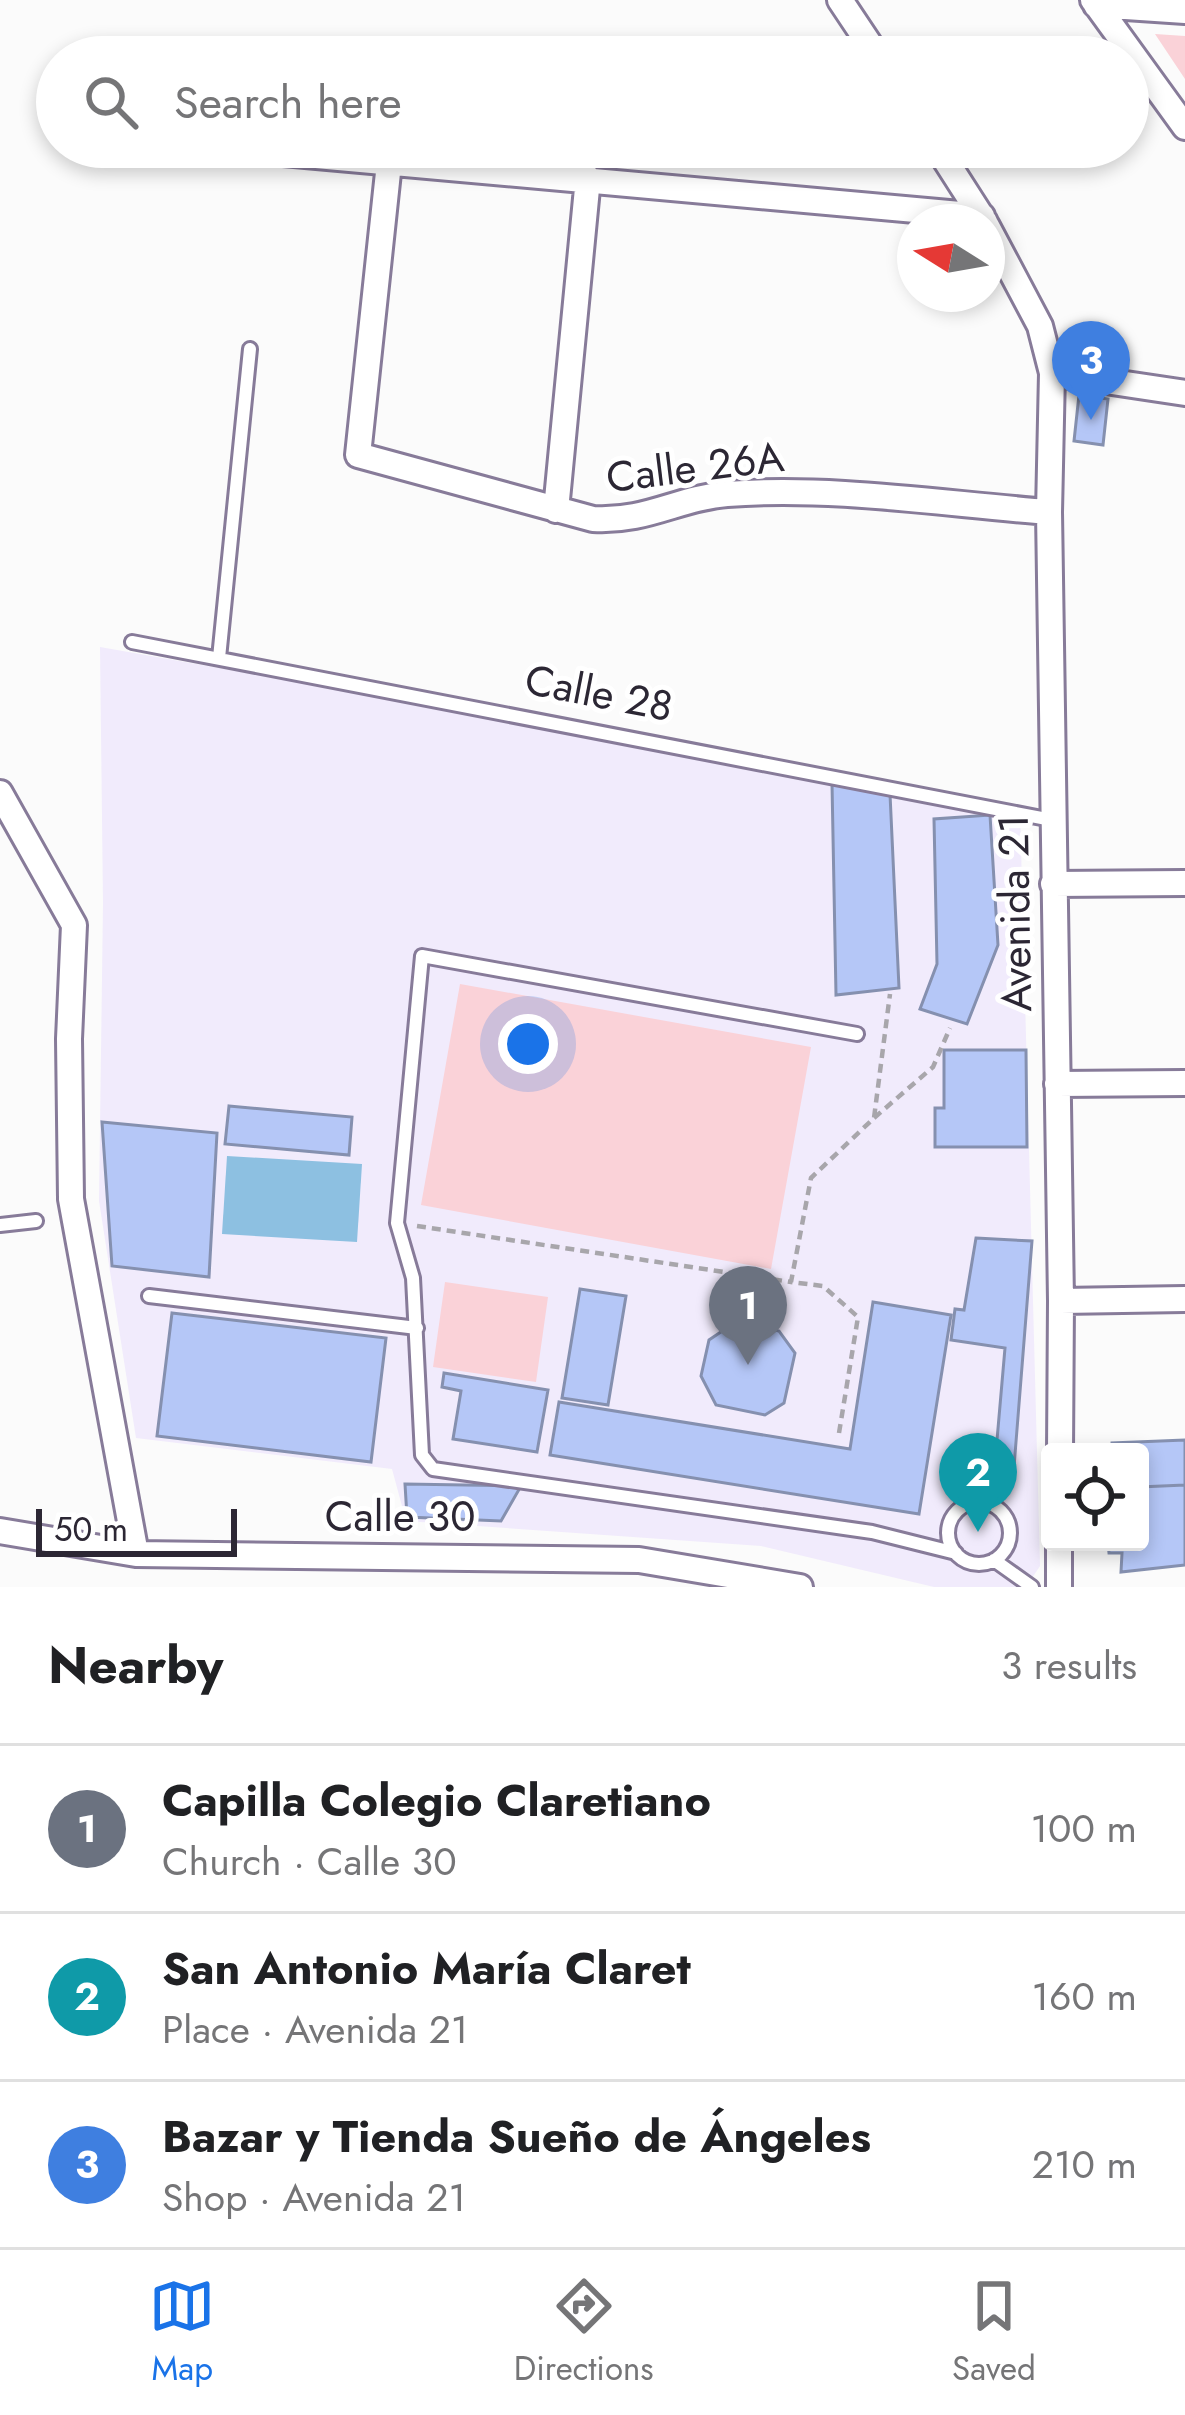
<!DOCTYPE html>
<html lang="en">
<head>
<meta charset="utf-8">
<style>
  body { margin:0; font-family:Jost,sans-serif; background:#f6f6f6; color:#202124 }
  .controls { position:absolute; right:36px; bottom:36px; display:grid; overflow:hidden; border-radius:12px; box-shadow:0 6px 18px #0003 }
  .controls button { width:108px; height:108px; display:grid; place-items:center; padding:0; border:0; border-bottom:3px solid #e0e0e0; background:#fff; color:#202124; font:60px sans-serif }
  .compass { position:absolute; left:897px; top:204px; width:108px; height:108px; border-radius:50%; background:#fff; box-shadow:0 6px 18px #0003; rotate:281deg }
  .scale { position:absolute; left:36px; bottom:30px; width:201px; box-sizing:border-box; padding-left:12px; border:6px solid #2c2734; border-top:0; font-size:33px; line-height:42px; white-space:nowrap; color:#2c2734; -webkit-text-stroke:9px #fff; paint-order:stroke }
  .you { position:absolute; left:528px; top:1044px; width:42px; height:42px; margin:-30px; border:9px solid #fff; border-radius:50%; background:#1a73e8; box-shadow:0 0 0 18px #1a73e833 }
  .badge { display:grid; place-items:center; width:78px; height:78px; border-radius:50%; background:#1a73e8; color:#fff; font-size:39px; font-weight:700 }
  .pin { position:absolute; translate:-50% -99px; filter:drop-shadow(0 3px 6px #0008) }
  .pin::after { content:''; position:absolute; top:63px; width:42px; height:36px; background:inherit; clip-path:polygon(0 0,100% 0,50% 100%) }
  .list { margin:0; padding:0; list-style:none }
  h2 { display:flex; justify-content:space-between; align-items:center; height:156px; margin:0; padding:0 48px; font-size:51px }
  h2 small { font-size:39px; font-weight:400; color:#757577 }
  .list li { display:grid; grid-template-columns:78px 1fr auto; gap:36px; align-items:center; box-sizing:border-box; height:168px; padding:0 48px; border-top:3px solid #e0e0e0 }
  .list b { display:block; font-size:45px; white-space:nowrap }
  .list p { margin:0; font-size:39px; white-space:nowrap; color:#757577 }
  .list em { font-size:39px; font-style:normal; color:#757577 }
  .icon { flex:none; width:66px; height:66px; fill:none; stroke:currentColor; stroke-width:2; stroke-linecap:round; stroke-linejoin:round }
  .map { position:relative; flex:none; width:1185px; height:1587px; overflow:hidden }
  .search { position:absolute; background:#fff; box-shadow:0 6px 18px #0003; left:36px; right:36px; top:36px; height:132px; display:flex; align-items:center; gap:30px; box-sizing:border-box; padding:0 42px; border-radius:66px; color:#757577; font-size:45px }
  .sheet { height:660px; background:#fff }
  nav { display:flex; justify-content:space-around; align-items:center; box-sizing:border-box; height:168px; border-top:3px solid #e0e0e0; background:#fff; font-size:33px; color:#757577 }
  nav a { display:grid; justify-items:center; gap:6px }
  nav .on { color:#1a73e8 }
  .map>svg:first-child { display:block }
  .built { fill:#f1ebfc }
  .green { fill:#fad2d8 }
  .water { fill:#8dc0e1 }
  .building { fill:#b5c7f7; stroke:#8590af; stroke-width:3 }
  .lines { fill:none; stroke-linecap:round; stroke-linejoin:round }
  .lane-casing { stroke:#877b99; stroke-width:18 }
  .street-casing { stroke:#877b99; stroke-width:30 }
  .path { stroke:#a8a6ab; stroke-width:4.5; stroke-dasharray:9 6; stroke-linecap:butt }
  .lane { stroke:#fff; stroke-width:12 }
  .street { stroke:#fff; stroke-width:24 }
  .labels { text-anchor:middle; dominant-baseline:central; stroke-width:10; stroke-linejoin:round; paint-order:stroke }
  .street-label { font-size:42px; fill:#2c2734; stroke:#fff }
</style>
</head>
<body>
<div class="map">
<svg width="1185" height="1587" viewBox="0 0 1185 1587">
  <rect width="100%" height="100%" fill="#fbfbfb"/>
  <path class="built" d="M100 647 1020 809 1040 1566 1026 1587H934L761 1546 406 1521 392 1469 136 1438 99 1201 103 903Z"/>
  <path class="green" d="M1155 34 1185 36V79Z
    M460 984 811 1047 771 1269 421 1205Z
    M445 1282 548 1297 536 1382 433 1367Z"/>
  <path class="water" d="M227 1156 362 1164 357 1242 222 1234Z"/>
  <path class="building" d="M1079 395 1108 399 1103 445 1074 441Z
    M832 783 890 794 899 988 836 995Z
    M990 815 998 945 967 1024 920 1009 937 964 934 819Z
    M944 1050H1026L1027 1147H935V1108H944Z
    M229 1106 352 1117 349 1155 225 1144Z
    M102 1122 217 1133 209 1277 112 1266Z
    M976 1238 1032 1241 1014 1467 995 1463 1005 1348 951 1340 955 1309 964 1310Z
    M580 1289 626 1296 608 1405 562 1398Z
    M873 1302 951 1315 919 1514 550 1455 559 1402 850 1449Z
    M172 1313 386 1338 371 1462 157 1436Z
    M737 1321 779 1331 795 1353 784 1403 765 1415 716 1405 701 1376 709 1340Z
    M444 1373 548 1390 537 1452 453 1439 461 1391 442 1387Z
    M1185 1440V1485L1140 1487V1452H1101L1112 1451V1443Z
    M405 1484 521 1486 501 1521 407 1517Z
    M1185 1485V1565L1121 1572 1122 1553H1109L1108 1542H1140V1487Z"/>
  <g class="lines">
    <defs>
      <path id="lane" d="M132 642 1052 820
        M219 658 250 349
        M857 1034 422 956 397 1223 413 1278 422 1455 433 1469 872 1532 956 1553
        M0 1225 36 1221
        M149 1296 417 1328
        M948 1533a31 31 0 1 1 62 0a31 31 0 1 1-62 0Z
        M994 1560 1032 1587"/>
      <path id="street" d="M840 0 878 57
        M1093 0 1185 127
        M1096 5 1185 11
        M217 147 982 216
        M937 147 985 222
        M389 163 358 455 593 519C647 522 678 498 727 494 833 486 944 504 1049 512
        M987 226 1040 326 1052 373 1049 512 1061 1301 1060 1452
        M1052 373 1185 393
        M556 510 588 178
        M0 793 74 925 69 1039 71 1199 136 1554
        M1053 884 1185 883
        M1057 1084 1185 1083
        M1061 1301 1185 1299
        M0 1531 136 1554 639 1560 800 1587
        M1059 1587V1542"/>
    </defs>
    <use href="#lane" class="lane-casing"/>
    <use href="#street" class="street-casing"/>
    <path class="path" d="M874 1118 933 1067 950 1028
      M417 1226 791 1282
      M839 1433 858 1317 823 1286 791 1282 811 1178 874 1118 890 994"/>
    <use href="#lane" class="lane"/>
    <use href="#street" class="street"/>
  </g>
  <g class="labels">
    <g class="street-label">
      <text transform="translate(695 467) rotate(-7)">Calle 26A</text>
      <text transform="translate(599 693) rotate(11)">Calle 28</text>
      <text transform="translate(1015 913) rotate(-91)">Avenida 21</text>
      <text x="400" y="1516">Calle 30</text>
    </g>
  </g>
</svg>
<div class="controls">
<button><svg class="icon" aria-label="locate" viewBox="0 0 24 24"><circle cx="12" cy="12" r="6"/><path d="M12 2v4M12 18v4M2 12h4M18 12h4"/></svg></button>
</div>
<svg class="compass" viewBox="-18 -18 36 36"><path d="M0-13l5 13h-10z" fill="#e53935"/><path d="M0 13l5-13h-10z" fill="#757577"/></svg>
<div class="scale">50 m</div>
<div class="you"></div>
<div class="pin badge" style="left:748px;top:1365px;background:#6b7280">1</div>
<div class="pin badge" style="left:978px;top:1532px;background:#0f9aa8">2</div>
<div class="pin badge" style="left:1091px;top:420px;background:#3f7fe0">3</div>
<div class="search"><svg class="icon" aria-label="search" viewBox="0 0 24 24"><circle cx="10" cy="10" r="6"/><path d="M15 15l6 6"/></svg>Search here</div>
</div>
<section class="sheet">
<h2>Nearby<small>3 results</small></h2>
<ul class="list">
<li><span class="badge" style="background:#6b7280">1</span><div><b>Capilla Colegio Claretiano</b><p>Church · Calle 30</p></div><em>100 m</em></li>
<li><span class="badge" style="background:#0f9aa8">2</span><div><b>San Antonio María Claret</b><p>Place · Avenida 21</p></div><em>160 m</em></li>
<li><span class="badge" style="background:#3f7fe0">3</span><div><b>Bazar y Tienda Sueño de Ángeles</b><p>Shop · Avenida 21</p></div><em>210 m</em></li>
</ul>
</section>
<nav>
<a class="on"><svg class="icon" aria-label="map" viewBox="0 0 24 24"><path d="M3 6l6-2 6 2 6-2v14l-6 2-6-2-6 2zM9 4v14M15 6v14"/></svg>Map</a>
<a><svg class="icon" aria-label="directions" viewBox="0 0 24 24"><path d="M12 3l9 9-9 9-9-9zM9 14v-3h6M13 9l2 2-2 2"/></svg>Directions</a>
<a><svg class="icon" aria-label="saved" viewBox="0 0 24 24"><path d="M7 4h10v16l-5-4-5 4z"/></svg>Saved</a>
</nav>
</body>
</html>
